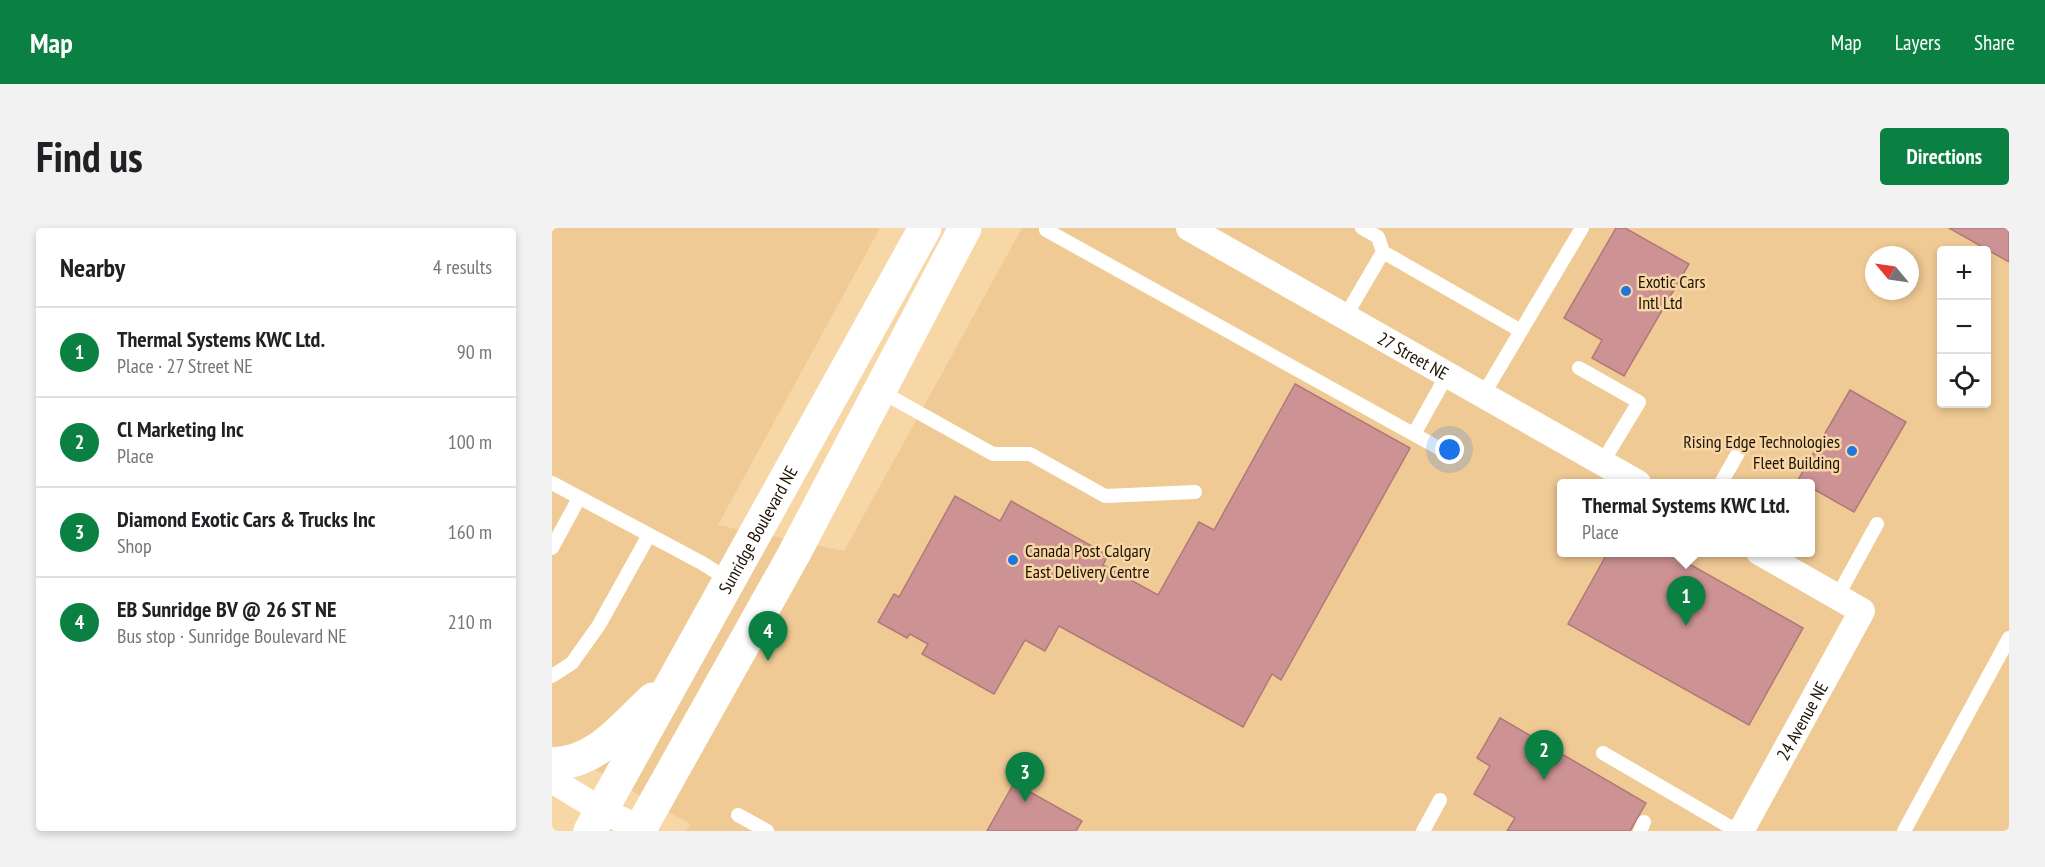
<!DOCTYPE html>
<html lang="en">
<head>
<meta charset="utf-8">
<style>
  body { margin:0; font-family:"PT Sans Narrow",sans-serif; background:#f2f2f2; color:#202124 }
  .controls { position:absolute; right:18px; top:18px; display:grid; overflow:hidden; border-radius:6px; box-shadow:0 3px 9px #0003 }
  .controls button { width:54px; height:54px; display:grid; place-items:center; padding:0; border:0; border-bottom:2px solid #e0e0e0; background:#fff; color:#202124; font:30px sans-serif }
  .compass { position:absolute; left:1313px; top:18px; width:54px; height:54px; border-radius:50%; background:#fff; box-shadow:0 3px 9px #0003; rotate:299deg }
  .you { position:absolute; left:898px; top:222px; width:21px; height:21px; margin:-15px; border:4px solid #fff; border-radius:50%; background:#1a73e8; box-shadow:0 0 0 9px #1a73e833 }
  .badge { display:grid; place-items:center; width:39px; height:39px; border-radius:50%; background:#0b8043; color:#fff; font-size:20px; font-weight:700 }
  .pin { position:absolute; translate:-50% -50px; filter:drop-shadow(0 2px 3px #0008) }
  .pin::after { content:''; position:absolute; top:32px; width:21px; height:18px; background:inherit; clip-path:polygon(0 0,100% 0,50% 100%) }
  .popup { position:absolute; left:1005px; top:251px; width:258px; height:78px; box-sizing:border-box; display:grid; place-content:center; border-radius:6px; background:#fff; filter:drop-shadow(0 2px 4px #0005); font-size:20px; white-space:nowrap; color:#757577 }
  .popup b { font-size:22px; color:#202124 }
  .popup::after { content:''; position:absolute; left:50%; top:100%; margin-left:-12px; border:12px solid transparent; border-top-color:#fff }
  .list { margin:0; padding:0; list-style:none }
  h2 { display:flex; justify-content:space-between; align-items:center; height:78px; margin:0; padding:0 24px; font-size:26px }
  h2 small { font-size:20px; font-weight:400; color:#757577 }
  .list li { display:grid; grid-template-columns:39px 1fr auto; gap:18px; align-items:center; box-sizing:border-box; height:90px; padding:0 24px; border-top:2px solid #e0e0e0 }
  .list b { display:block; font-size:22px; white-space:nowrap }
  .list p { margin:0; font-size:20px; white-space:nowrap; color:#757577 }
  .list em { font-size:20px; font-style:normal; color:#757577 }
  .icon { flex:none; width:33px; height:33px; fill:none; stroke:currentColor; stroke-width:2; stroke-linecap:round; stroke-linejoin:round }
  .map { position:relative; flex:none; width:1457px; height:603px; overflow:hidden; border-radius:6px }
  header { display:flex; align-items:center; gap:36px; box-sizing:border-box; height:84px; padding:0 30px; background:#0b8043; color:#fff }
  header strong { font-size:28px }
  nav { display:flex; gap:33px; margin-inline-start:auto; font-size:21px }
  .intro { display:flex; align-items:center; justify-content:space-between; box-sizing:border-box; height:144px; padding:0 36px }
  h1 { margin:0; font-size:42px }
  .button { padding:15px 27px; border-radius:6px; background:#0b8043; color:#fff; font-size:21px; font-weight:700 }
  main { display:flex; gap:36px; padding:0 36px }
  aside { flex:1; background:#fff; border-radius:6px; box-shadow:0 3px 9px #0003 }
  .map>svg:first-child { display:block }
  .built { fill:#f0ca94; fill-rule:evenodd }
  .building { fill:#cd9294; stroke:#b1787a; stroke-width:1.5 }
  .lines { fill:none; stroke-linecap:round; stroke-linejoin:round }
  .lane { stroke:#fff; stroke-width:14 }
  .street { stroke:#fff; stroke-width:26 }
  .secondary { stroke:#fff; stroke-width:33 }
  .poi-dot { fill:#2076e0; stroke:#f8d7a7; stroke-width:2 }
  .labels { text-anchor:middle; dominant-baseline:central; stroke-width:5; stroke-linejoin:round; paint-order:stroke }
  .poi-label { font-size:18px; fill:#1e1202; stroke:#f8d7a7; text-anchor:start }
  .street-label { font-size:18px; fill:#1e1202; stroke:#f8d7a7 }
</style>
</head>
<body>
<header>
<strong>Map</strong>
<nav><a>Map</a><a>Layers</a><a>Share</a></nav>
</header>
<div class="intro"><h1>Find us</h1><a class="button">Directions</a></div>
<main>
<aside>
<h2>Nearby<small>4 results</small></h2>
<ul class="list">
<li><span class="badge">1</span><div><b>Thermal Systems KWC Ltd.</b><p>Place · 27 Street NE</p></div><em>90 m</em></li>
<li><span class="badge">2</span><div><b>Cl Marketing Inc</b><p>Place</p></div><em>100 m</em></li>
<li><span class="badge">3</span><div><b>Diamond Exotic Cars &amp; Trucks Inc</b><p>Shop</p></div><em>160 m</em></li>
<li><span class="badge">4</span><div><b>EB Sunridge BV @ 26 ST NE</b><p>Bus stop · Sunridge Boulevard NE</p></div><em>210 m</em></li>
</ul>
</aside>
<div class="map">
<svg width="1457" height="603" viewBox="0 0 1457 603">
  <rect width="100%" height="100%" fill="#f8d7a7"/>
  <path class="built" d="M0 0H328L166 297 292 323 470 0H1457V603H134L138 596 0 517ZM1390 22H1434V176H1390ZM1322 27H1358V63H1322ZM1010 255H1258V324H1010Z"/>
  <path class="building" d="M1064 0H1073L1137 36 1072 148 1040 130 1050 112 1012 90Z
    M1397 0H1457V34Z
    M743 156 858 220 729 452 720 446 691 499 507 398 493 423 473 412 442 466 370 426 376 416 358 406 355 410 326 394 342 366 347 369 403 268 448 293 459 273 556 327 551 337 606 367 647 294 662 302Z
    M1298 162 1354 194 1302 284 1258 259V255H1252L1246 252Z
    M1056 324H1116L1251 400 1197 497 1016 396Z
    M948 490 1094 575 1078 603H955L963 590 922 566 938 538 925 530Z
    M462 555 530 593 524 603H435Z"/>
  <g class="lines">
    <path class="lane" d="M810 0 826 9 831 24
      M494 2 892 223
      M793 89 831 24 969 103
      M1027 140 1087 174 1050 235
      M328 163 441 226H478L553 268 643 264
      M931 167 1030 0
      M862 206 895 147
      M0 255 150 335 177 352
      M1169 255 1186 225
      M0 320 27 270
      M1285 369 1325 296
      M0 448 20 435 47 397 97 307
      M1051 525 1185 603
      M186 587 215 603
      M871 603 888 572
      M1088 603 1092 594
      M1352 603 1457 410"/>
    <g class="street">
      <path id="s1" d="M637 0 1086 255"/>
      <path d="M0 552 49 582 93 603"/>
      <path id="s2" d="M1189 603 1310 383 1207 324"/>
    </g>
    <g class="secondary">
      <path d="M0 536C45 535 70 499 101 471"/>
      <path id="s3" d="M38 603 373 0"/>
      <path d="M87 603 242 326 413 0"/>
    </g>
  </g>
  <g class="poi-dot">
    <circle cx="1074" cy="63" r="6"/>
    <circle cx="1300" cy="223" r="6"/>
    <circle cx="461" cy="332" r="6"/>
  </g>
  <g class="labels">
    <g class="poi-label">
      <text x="1086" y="53">Exotic Cars<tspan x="1086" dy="21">Intl Ltd</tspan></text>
      <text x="1288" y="213" text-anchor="end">Rising Edge Technologies<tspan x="1288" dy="21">Fleet Building</tspan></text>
      <text x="473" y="322">Canada Post Calgary<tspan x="473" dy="21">East Delivery Centre</tspan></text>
    </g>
    <g class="street-label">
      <text stroke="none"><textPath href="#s1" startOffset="258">27 Street NE</textPath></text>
      <text stroke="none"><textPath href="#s3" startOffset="345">Sunridge Boulevard NE</textPath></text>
      <text stroke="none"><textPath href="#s2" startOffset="126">24 Avenue NE</textPath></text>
    </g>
  </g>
</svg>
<div class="controls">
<button>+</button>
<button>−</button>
<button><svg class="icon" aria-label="locate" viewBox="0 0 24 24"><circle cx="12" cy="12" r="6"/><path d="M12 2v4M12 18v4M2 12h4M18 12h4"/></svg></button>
</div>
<svg class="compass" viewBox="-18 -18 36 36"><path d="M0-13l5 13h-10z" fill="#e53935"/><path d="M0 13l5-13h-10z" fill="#757577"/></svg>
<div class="you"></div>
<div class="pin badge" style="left:1134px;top:398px">1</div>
<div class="popup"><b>Thermal Systems KWC Ltd.</b>Place</div>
<div class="pin badge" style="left:992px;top:552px">2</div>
<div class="pin badge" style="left:473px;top:574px">3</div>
<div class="pin badge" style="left:216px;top:433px">4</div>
</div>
</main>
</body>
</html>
